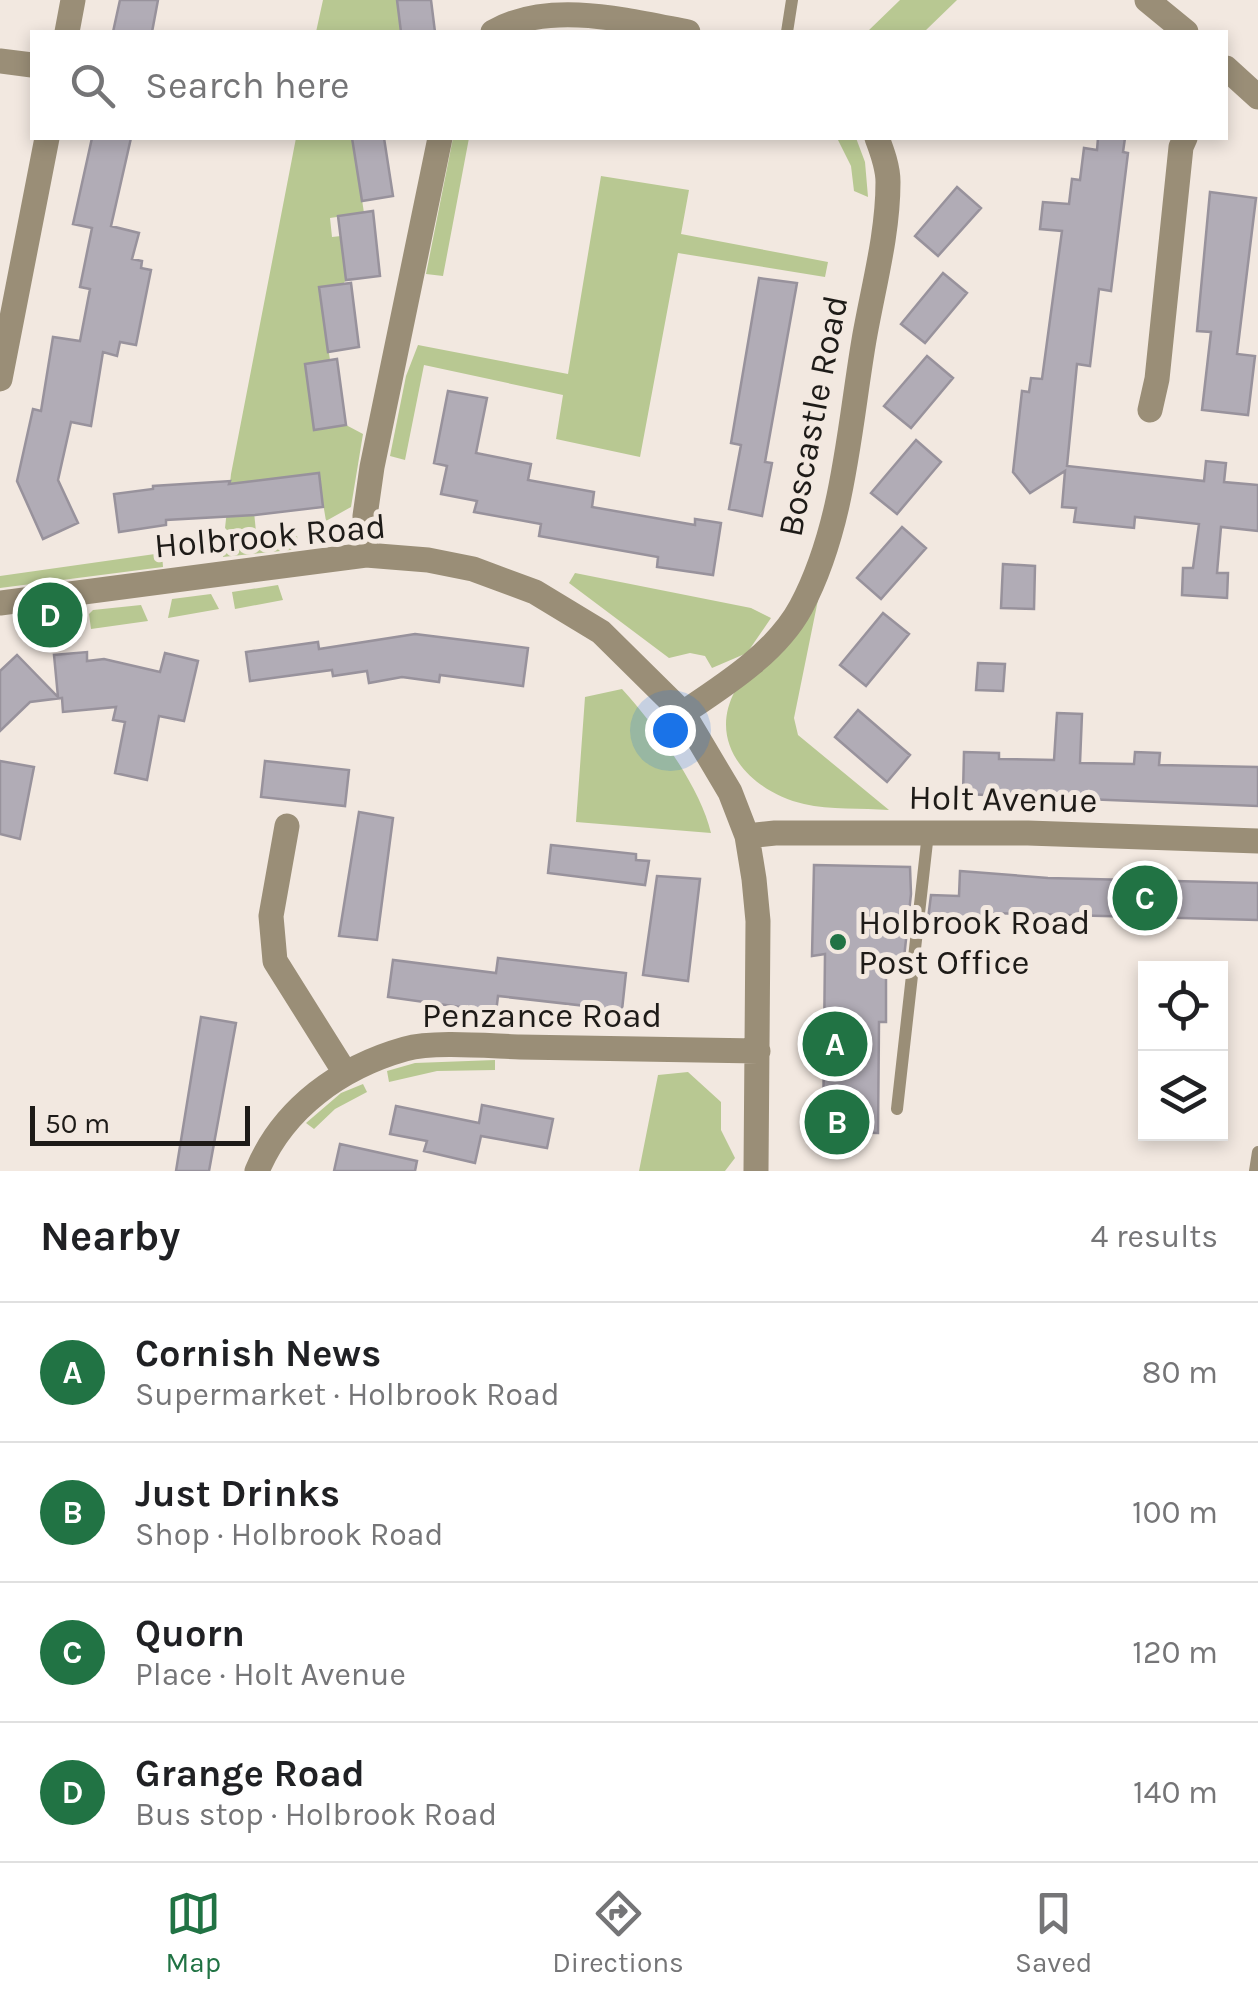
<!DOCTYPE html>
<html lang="en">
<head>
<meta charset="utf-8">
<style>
  body { margin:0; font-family:Karla,sans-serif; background:#f6f6f6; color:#202124 }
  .controls { position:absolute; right:30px; bottom:30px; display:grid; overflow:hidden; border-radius:0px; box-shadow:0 5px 15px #0003 }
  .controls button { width:90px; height:90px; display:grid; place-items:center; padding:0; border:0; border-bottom:2px solid #e0e0e0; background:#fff; color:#202124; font:50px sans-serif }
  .scale { position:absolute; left:30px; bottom:25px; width:220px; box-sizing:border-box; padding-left:10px; border:5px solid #1e1b18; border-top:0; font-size:28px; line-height:35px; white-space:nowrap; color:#1e1b18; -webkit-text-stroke:8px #f2e8e0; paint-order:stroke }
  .you { position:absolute; left:670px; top:730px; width:35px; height:35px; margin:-25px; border:8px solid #fff; border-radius:50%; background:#1a73e8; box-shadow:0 0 0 15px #1a73e833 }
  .badge { display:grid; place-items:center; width:65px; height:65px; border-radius:50%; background:#217344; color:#fff; font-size:32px; font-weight:700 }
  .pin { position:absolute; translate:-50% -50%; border:5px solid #fff; box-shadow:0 2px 10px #0006 }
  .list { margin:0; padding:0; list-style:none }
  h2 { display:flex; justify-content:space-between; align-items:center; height:130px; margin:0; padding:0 40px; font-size:42px }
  h2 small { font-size:32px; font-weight:400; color:#757577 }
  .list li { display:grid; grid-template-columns:65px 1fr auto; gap:30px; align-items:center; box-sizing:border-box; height:140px; padding:0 40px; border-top:2px solid #e0e0e0 }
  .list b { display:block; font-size:38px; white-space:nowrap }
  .list p { margin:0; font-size:32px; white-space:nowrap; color:#757577 }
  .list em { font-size:32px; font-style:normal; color:#757577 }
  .icon { flex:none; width:55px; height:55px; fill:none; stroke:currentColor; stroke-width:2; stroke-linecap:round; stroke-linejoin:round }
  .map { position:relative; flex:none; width:1258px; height:1171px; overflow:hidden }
  .search { position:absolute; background:#fff; box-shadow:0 5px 15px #0003; left:30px; right:30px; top:30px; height:110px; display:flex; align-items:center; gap:25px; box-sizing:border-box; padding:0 35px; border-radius:0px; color:#757577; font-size:38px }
  .sheet { height:690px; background:#fff }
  nav { display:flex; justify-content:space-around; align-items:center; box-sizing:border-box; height:140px; border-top:2px solid #e0e0e0; background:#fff; font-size:28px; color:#757577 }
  nav a { display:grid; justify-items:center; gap:5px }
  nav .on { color:#217344 }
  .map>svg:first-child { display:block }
  .green { fill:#b8c892 }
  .building { fill:#b1acb6; stroke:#98929c; stroke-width:2.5 }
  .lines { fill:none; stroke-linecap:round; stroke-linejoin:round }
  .service { stroke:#9a8e77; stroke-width:12 }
  .minor { stroke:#9a8e77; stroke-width:25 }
  .tertiary { stroke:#9a8e77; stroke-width:25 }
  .poi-dot { fill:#217344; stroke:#f2e8e0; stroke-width:4 }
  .labels { text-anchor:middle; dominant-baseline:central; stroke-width:10; stroke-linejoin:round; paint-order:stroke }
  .street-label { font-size:35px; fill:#1e1b18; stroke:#f2e8e0 }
  .poi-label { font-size:35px; fill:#1e1b18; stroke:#f2e8e0; text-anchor:start }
</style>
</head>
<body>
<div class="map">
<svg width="1258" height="1171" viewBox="0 0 1258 1171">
  <rect width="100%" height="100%" fill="#f2e8e0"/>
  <path class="green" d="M323 0H397L401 32H316Z
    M900 0H957L924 32H867Z
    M296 138H361L353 139 364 213 330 218 332 237 341 236 346 280 343 284 319 287 330 360 305 365 314 429 346 425 363 434 351 507 326 521 318 473 251 481 256 532 232 535 225 528 231 474Z
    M453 138H469L443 276 426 274Z
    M837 138H856L865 162 868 197 854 191 851 166Z
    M601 176 689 190 681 234 828 262 825 277 678 253 640 457 556 439 563 395 424 365 405 460 390 456 406 376 418 345 568 374Z
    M297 536 300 549 223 557 222 546Z
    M162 553 163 567 0 588V576Z
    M575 573 751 608 771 618 747 653 712 668 705 656 690 653 669 658 569 583Z
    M278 585 283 600 235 609 232 592Z
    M820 590 794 718 798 735 889 810C862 808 830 810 804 804 752 792 706 745 735 691 740 680 752 670 760 661 780 638 800 614 820 590Z
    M211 594 219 609 168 618 172 599Z
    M141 605 148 621 91 629 89 614 93 610Z
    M622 689C654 724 700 786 711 833L576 822 585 697Z
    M495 1060V1070L437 1071 389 1082 387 1071 415 1063Z
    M688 1072 721 1102V1130L735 1158 725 1171H639L658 1075Z
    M363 1084 367 1092 335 1109 314 1129 306 1123 341 1093Z"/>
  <path class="building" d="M120 0H158L152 32H113Z
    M397 0H431L435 32H401Z
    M92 138H131L111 226 139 233 132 259 142 261 141 268 151 270 136 345 120 342 117 356 103 352 91 426 71 422 58 480 78 523 43 539 17 481 33 409 41 411 53 337 80 341 90 289 80 287 92 228 73 224Z
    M352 138H384L393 196 362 201Z
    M1098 138H1125L1123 152 1128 153 1111 291 1099 289 1090 366 1077 364 1067 466 1204 481 1206 461 1226 463 1224 482 1258 485V531L1221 527 1217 573H1228L1227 598 1182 595 1183 568H1193L1199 524 1135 517 1134 528 1074 522 1076 508 1062 507 1065 471 1030 493 1013 472 1022 391 1029 392 1031 378 1042 379 1062 231 1040 229 1043 202 1069 204 1072 179 1080 180 1084 148 1097 150Z
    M957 187 981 208 938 256 915 236Z
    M1210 192 1256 198 1237 354 1255 356 1248 415 1202 410 1211 332 1197 331Z
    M373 211 380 276 346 280 338 216Z
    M943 273 967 293 925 343 901 324Z
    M759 278 797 283 765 462 772 463 762 516 729 509 741 445 731 443Z
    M351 283 359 347 328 352 319 287Z
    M927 356 953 378 911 428 884 406Z
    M337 359 346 425 314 430 305 364Z
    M448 391 487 398 476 453 531 464 528 480 594 492 592 507 695 525V519L721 523 713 575 657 567 658 557 539 536 541 524 474 512 477 501 441 494 447 466 434 463Z
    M916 440 941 462 897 514 871 493Z
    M319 473 323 507 255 515 166 520V525L119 532 114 494 153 489V486L230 481 229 484Z
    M902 527 926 548 881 599 857 578Z
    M1003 564 1035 566 1034 609 1001 608Z
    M883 613 909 634 866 686 840 665Z
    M415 634 528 648 523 686 440 675 439 682 402 677 369 683 367 671 333 676 332 670 250 681 246 652 318 642 319 649Z
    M87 652V661L104 659 160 672 165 653 198 661 184 721 159 716 147 780 115 773 125 722 113 720 116 707 63 712 62 698 30 702 0 731V671L17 655 58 697 54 655Z
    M978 663 1005 664 1003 691 976 690Z
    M858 710 910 755 887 782 835 737Z
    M1057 713 1082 714 1080 763 1134 764 1135 752 1160 753 1159 765 1258 767V806L963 794 964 752 999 753V759L1054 760Z
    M0 761 34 767 20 839 0 834Z
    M265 761 349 770 345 806 261 797Z
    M359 812 393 818 377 940 339 936Z
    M551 845 636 854V860L649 861 645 885 548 873Z
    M814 865 910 867 911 894 904 958H886V1022H879L878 1133 823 1132 825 954 812 956Z
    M960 871 1048 878 1258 883V920L986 913V922L928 919 931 895 959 896Z
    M657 876 700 879 688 981 643 975Z
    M498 958 626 973 622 1010 498 996 496 1012 388 997 393 960 496 973Z
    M201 1017 236 1023 209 1171H176Z
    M482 1105 553 1119 547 1148 481 1136 475 1163 424 1151 427 1141 390 1134 396 1106 479 1123Z
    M340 1144 417 1161 415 1171H334Z"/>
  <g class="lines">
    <path class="service" d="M787 32 792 0
      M897 1109 928 833
      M1255 1171 1258 1152"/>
    <path class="minor" d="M67 32 73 0
      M493 32C548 0 626 20 688 32
      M0 61 32 65
      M0 379 47 138
      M1150 410 1157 379 1181 147 1185 138
      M366 555 365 516 372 467 440 138
      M0 603 366 555 428 560 473 569 535 592 601 632 683 713 730 792 747 836 754 879 758 921 756 1171
      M683 713C725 685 777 652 801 607 844 526 849 428 864 340 873 288 888 235 888 182 888 167 882 151 877 138
      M287 826 271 916 275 961 344 1071
      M747 836 775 833H1028L1258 841
      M257 1171C283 1108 341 1067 405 1049 434 1041 488 1046 520 1047 599 1048 679 1050 758 1051"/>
    <path class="tertiary" d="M1147 0 1186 32
      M1226 68 1258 97"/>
  </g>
  <circle class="poi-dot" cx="838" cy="942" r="10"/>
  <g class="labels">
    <g class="street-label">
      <text transform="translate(813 416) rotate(-79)">Boscastle Road</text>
      <text transform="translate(270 536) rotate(-5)">Holbrook Road</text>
      <text transform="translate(1003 799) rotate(1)">Holt Avenue</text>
      <text x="542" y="1015">Penzance Road</text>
    </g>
    <g class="poi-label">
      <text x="858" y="922">Holbrook Road<tspan x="858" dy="40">Post Office</tspan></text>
    </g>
  </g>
</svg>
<div class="controls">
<button><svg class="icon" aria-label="locate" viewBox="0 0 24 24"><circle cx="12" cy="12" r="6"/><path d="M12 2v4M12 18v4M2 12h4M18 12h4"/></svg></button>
<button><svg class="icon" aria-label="layers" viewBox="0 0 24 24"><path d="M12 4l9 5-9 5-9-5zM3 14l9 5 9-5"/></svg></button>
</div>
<div class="scale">50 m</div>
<div class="you"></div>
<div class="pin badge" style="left:835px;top:1044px">A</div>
<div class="pin badge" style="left:837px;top:1122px">B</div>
<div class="pin badge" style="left:1145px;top:898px">C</div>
<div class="pin badge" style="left:50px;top:615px">D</div>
<div class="search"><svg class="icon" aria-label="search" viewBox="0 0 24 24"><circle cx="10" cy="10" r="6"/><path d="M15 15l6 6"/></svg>Search here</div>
</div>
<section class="sheet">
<h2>Nearby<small>4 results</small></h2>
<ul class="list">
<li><span class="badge">A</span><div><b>Cornish News</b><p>Supermarket · Holbrook Road</p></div><em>80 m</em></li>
<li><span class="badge">B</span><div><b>Just Drinks</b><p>Shop · Holbrook Road</p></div><em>100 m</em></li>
<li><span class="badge">C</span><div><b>Quorn</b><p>Place · Holt Avenue</p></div><em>120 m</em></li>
<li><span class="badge">D</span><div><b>Grange Road</b><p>Bus stop · Holbrook Road</p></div><em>140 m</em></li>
</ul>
</section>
<nav>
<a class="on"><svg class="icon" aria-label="map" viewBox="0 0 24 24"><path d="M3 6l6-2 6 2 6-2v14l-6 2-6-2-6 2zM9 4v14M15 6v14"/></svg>Map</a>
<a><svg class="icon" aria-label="directions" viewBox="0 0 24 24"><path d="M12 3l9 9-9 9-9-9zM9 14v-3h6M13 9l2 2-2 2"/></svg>Directions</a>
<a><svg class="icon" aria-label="saved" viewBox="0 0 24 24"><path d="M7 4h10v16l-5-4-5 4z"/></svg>Saved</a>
</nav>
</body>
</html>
